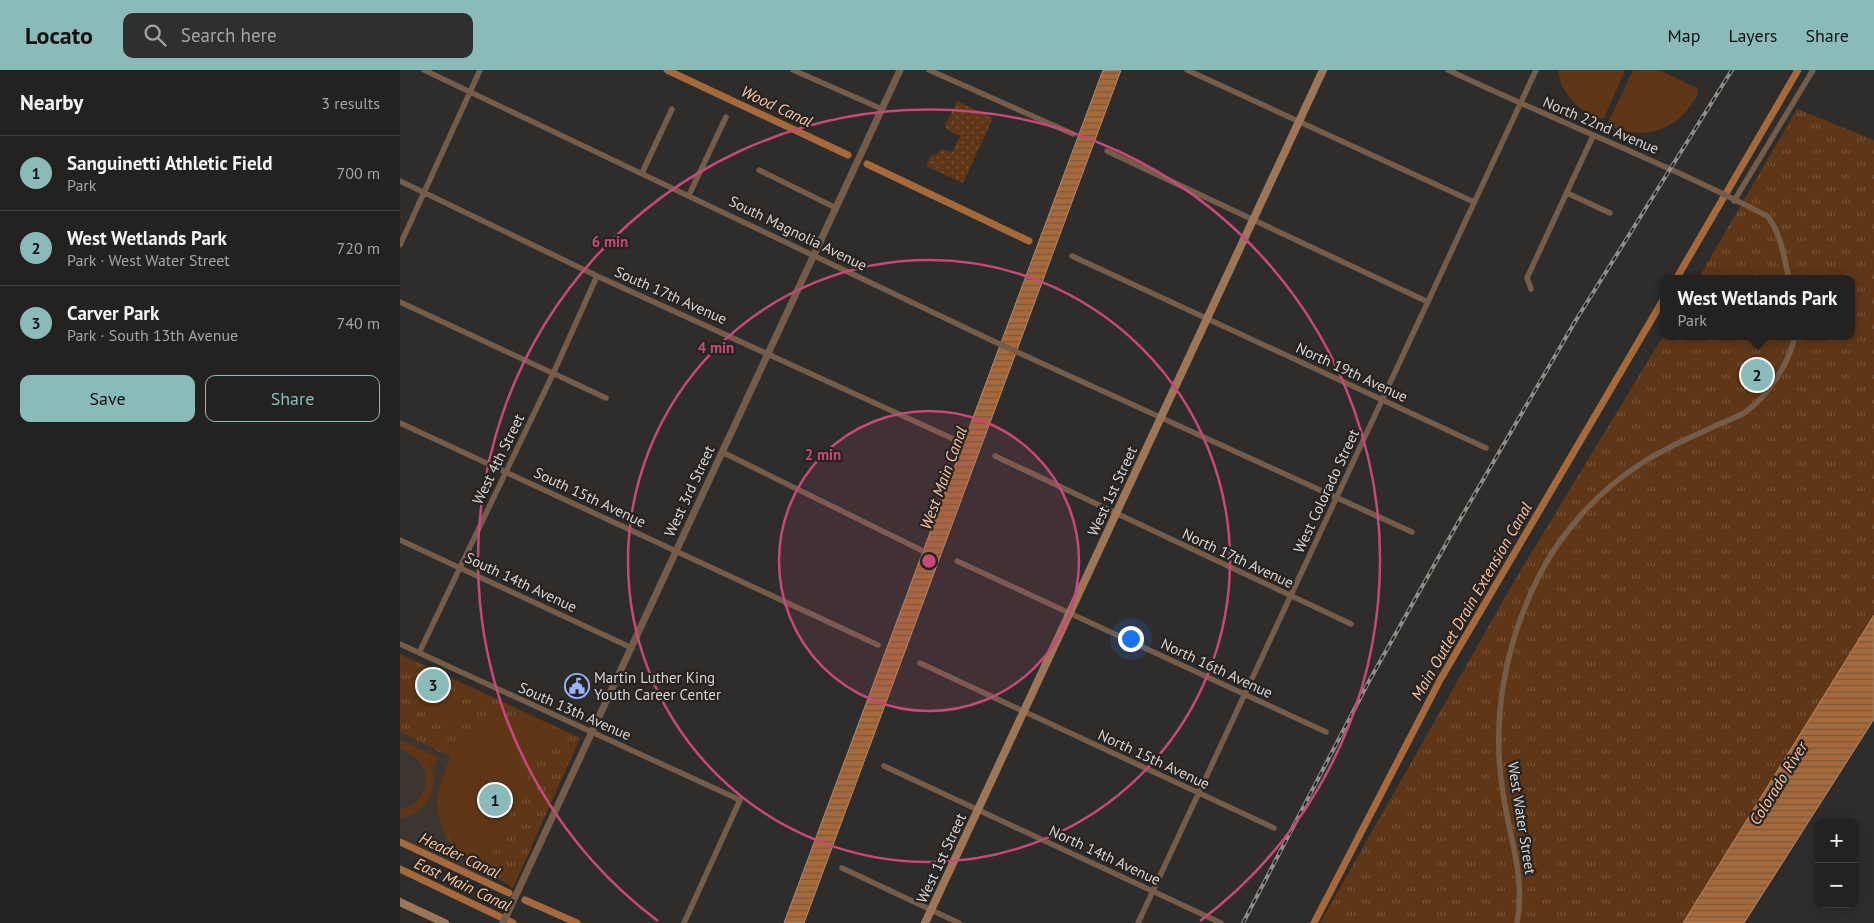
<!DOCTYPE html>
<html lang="en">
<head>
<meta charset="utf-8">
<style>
  body { margin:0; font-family:"PT Sans",sans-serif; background:#2f2f2d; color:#f1f3f6 }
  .controls { position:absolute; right:15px; bottom:15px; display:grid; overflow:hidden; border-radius:10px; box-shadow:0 2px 12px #0003 }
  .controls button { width:45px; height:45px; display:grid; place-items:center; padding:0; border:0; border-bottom:1px solid #403f3e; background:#232220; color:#f1f3f6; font:25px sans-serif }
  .you { position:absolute; left:730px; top:568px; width:18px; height:18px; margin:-12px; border:4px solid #fff; border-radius:50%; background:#1a73e8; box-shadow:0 0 0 8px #1a73e833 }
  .badge { display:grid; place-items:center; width:32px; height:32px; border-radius:50%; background:#8bbbb9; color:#111; font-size:16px; font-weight:700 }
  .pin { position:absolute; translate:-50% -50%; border:2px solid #fff; box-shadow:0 1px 5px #0006 }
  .popup { position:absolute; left:1260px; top:205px; width:195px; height:65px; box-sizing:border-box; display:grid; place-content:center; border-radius:10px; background:#232220; filter:drop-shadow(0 1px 4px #0005); font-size:16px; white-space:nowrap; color:#a3a4a5 }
  .popup b { font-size:19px; color:#f1f3f6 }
  .popup::after { content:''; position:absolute; left:50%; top:100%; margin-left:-10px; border:10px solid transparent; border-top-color:#232220 }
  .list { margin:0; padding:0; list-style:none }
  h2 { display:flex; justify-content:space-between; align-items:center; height:65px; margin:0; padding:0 20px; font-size:21px }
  h2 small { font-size:16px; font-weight:400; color:#a3a4a5 }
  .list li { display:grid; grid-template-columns:32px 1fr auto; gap:15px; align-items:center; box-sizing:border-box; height:75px; padding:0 20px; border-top:1px solid #403f3e }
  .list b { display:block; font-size:19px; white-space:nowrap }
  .list p { margin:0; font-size:16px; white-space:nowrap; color:#a3a4a5 }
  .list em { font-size:16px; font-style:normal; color:#a3a4a5 }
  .actions { display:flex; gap:10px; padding:15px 20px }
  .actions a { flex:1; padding:11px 0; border:1px solid #8bbbb9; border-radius:10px; text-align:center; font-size:18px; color:#8bbbb9 }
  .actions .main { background:#8bbbb9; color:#111 }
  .icon { flex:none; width:28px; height:28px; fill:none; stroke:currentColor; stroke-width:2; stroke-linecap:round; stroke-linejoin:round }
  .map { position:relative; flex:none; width:1474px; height:853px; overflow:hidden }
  header { display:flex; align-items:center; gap:30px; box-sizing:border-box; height:70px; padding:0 25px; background:#8bbbb9; color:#111 }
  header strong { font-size:24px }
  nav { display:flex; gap:28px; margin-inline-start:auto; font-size:18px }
  .search { width:350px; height:45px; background:#2f2f2d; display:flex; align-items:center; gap:12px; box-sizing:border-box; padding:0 18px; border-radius:10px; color:#a3a4a5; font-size:19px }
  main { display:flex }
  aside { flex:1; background:#232220 }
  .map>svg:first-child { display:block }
  .built { fill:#3d3530 }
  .grass { fill:url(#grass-dots) }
  .park { fill:url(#park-tufts) }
  .garden { fill:#5f3717 }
  .water { fill:url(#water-rules); stroke:#b48a69 }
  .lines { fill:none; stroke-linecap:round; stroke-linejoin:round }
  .canal { stroke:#a5693b; stroke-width:7 }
  .minor { stroke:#755c49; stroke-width:5.5 }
  .tertiary { stroke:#755c49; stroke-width:7 }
  .secondary { stroke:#9d7557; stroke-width:8 }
  .rail-casing { stroke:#8f8e8c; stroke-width:4 }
  .rail { stroke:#262321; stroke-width:2; stroke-dasharray:5.5; stroke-linecap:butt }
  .ring { fill:none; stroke:#c74879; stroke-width:2.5 }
  .labels { text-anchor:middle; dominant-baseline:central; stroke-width:4.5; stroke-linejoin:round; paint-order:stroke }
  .street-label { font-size:15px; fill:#d7d6d4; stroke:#262321 }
  .poi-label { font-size:15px; fill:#d7d6d4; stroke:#262321; text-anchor:start }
  .water-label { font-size:16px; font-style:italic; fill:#f9c6a1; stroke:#262321 }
  .centre { fill:#c74879; stroke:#262321; stroke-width:2.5 }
  .ring-label { font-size:15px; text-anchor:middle; font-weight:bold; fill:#c74879; stroke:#262321; stroke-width:4.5; stroke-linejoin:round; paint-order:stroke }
</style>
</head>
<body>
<header>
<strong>Locato</strong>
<div class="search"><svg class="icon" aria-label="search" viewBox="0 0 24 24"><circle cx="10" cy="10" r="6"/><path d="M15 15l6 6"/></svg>Search here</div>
<nav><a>Map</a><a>Layers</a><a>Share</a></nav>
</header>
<main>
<aside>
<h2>Nearby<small>3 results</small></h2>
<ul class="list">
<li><span class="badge">1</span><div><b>Sanguinetti Athletic Field</b><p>Park</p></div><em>700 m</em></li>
<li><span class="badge">2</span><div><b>West Wetlands Park</b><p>Park · West Water Street</p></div><em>720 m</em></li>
<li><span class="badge">3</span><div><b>Carver Park</b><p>Park · South 13th Avenue</p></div><em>740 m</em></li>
</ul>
<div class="actions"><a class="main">Save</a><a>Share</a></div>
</aside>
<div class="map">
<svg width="1474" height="853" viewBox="0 0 1474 853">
  <defs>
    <pattern id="grass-dots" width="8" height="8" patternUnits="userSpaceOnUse" patternTransform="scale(1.25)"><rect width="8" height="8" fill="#5f3717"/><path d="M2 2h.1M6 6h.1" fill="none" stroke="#755338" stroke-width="1.8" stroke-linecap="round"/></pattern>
    <pattern id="park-tufts" width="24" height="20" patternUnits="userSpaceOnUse" patternTransform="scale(1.25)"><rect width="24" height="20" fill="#5f3717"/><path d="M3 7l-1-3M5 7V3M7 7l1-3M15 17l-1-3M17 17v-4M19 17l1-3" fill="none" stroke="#755338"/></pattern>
    <pattern id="water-rules" width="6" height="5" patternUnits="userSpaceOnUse" patternTransform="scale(1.25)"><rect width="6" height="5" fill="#a5693b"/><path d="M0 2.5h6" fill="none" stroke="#7d593d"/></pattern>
  </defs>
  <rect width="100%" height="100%" fill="#2f2d2b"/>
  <path class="built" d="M0 662 52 688 53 776 68 791 95 807 93 812 0 768Z"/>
  <path class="grass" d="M557 31 593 48 563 113 526 96 532 84 535 86 542 79 552 83 560 66 548 60 545 56Z"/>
  <path class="park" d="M1397 39 1474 70V545L1283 853H920L1116 508 1263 266H1451V209H1298Z
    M0 584 180 668 113 818C101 810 88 804 76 797 51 782 34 753 38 724 40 712 47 699 52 688L0 662Z"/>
  <path class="garden" d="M1158 0H1225L1204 48 1196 49C1178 38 1160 23 1158 0Z
    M1233 0H1259L1297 18 1298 25C1275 61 1247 72 1207 55Z
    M40 631 62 641 56 654 34 643Z
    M119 645 135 647 153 656 121 723 117 724 101 716 97 723 113 731 115 735 84 800C74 797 67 790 60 782 22 744 40 677 86 653 96 647 108 646 119 645Z
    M0 670 39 688 35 696 30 694C42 718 25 745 0 748V739C24 736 34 708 18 690 13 685 6 682 0 679Z"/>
  <path class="water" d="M703 0H721L404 853H384Z
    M1474 545V649L1344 853H1283Z"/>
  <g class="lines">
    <path class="canal" d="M267 0 448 85
      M467 94 629 171
      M1276 209 1398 0
      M0 772 109 823
      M0 799 113 853
      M125 830 177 853
      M914 853 1040 610 1263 230"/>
    <path class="minor" d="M24 0 593 271 1012 462
      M393 0 482 39
      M529 0 673 64
      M787 0 1074 132
      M1048 0C1154 50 1263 92 1367 146 1381 162 1384 188 1389 209
      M707 81 1028 232
      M359 100 436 138
      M242 103 272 39
      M0 111 197 206 560 372
      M1167 123 1210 143
      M289 125 326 47
      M1334 131 1413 0
      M0 175 80 0
      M672 186 1086 378
      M1131 219 1127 208 1193 66
      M0 232 206 328
      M0 353 478 575
      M322 382 521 480
      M595 386 951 554
      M0 470 232 578
      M557 491 926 662
      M0 574 340 730 284 853
      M19 583 153 304 197 206
      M520 593 874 758
      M484 696 821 853
      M442 798 559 853
      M738 853 1136 0
      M1117 853C1126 808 1109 766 1103 723 1091 650 1105 575 1137 510 1159 464 1199 420 1242 393 1266 377 1293 367 1319 354 1328 350 1339 347 1347 341 1369 324 1389 294 1395 266"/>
    <path class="tertiary" d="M103 853 500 0"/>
    <path class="secondary" d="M0 832 45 853
      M525 853 923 0"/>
    <defs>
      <path id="rail" d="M843 853 968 613 1055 458 1176 250 1332 0"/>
    </defs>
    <use href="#rail" class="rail-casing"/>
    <use href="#rail" class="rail"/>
  </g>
  <circle cx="529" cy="491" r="150" fill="#c74879" fill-opacity=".12"/>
  <g class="ring">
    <circle cx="529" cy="491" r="150"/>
    <circle cx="529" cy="491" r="301"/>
    <path d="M258 851A451 451 0 1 1 800 851"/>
  </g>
  <defs>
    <symbol id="civic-ring" viewBox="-11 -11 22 22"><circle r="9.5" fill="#262321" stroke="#99b5fd" stroke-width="1.5"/><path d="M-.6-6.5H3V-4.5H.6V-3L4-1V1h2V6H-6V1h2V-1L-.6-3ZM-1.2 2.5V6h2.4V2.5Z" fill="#99b5fd"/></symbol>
  </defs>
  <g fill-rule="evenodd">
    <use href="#civic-ring" x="163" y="602" width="28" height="28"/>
  </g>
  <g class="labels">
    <g class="street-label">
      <text transform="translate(1201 55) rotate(23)">North 22nd Avenue</text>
      <text transform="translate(398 163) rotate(26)">South Magnolia Avenue</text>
      <text transform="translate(271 225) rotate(24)">South 17th Avenue</text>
      <text transform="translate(952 302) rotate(25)">North 19th Avenue</text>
      <text transform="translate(98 389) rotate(-64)">West 4th Street</text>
      <text transform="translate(289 421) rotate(-65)">West 3rd Street</text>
      <text transform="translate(712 421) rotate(-65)">West 1st Street</text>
      <text transform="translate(926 421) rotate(-65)">West Colorado Street</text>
      <text transform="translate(190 427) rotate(25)">South 15th Avenue</text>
      <text transform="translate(838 488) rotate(25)">North 17th Avenue</text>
      <text transform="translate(121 512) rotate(25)">South 14th Avenue</text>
      <text transform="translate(817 598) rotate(25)">North 16th Avenue</text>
      <text transform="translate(175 641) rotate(24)">South 13th Avenue</text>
      <text transform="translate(754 689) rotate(25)">North 15th Avenue</text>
      <text transform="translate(1122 748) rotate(81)">West Water Street</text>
      <text transform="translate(705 785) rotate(25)">North 14th Avenue</text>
      <text transform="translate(541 788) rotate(-65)">West 1st Street</text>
    </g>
    <g class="poi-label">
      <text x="194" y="607">Martin Luther King<tspan x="194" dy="17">Youth Career Center</tspan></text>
    </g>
    <g class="water-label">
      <text transform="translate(377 36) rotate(25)">Wood Canal</text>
      <text transform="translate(543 408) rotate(-70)">West Main Canal</text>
      <text transform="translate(1071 531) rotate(-60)">Main Outlet Drain Extension Canal</text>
      <text transform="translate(1378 713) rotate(-58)">Colorado River</text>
      <text transform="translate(60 785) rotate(25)">Header Canal</text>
      <text transform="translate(63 814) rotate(25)">East Main Canal</text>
    </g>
  </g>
  <circle cx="529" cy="491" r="8" class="centre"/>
  <g class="ring-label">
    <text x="210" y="177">6 min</text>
    <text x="316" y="283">4 min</text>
    <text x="423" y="390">2 min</text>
  </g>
</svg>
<div class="controls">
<button>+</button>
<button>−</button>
</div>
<div class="you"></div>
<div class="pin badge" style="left:95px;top:730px">1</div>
<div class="pin badge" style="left:1357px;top:305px">2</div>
<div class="popup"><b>West Wetlands Park</b>Park</div>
<div class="pin badge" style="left:33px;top:615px">3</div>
</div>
</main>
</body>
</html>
